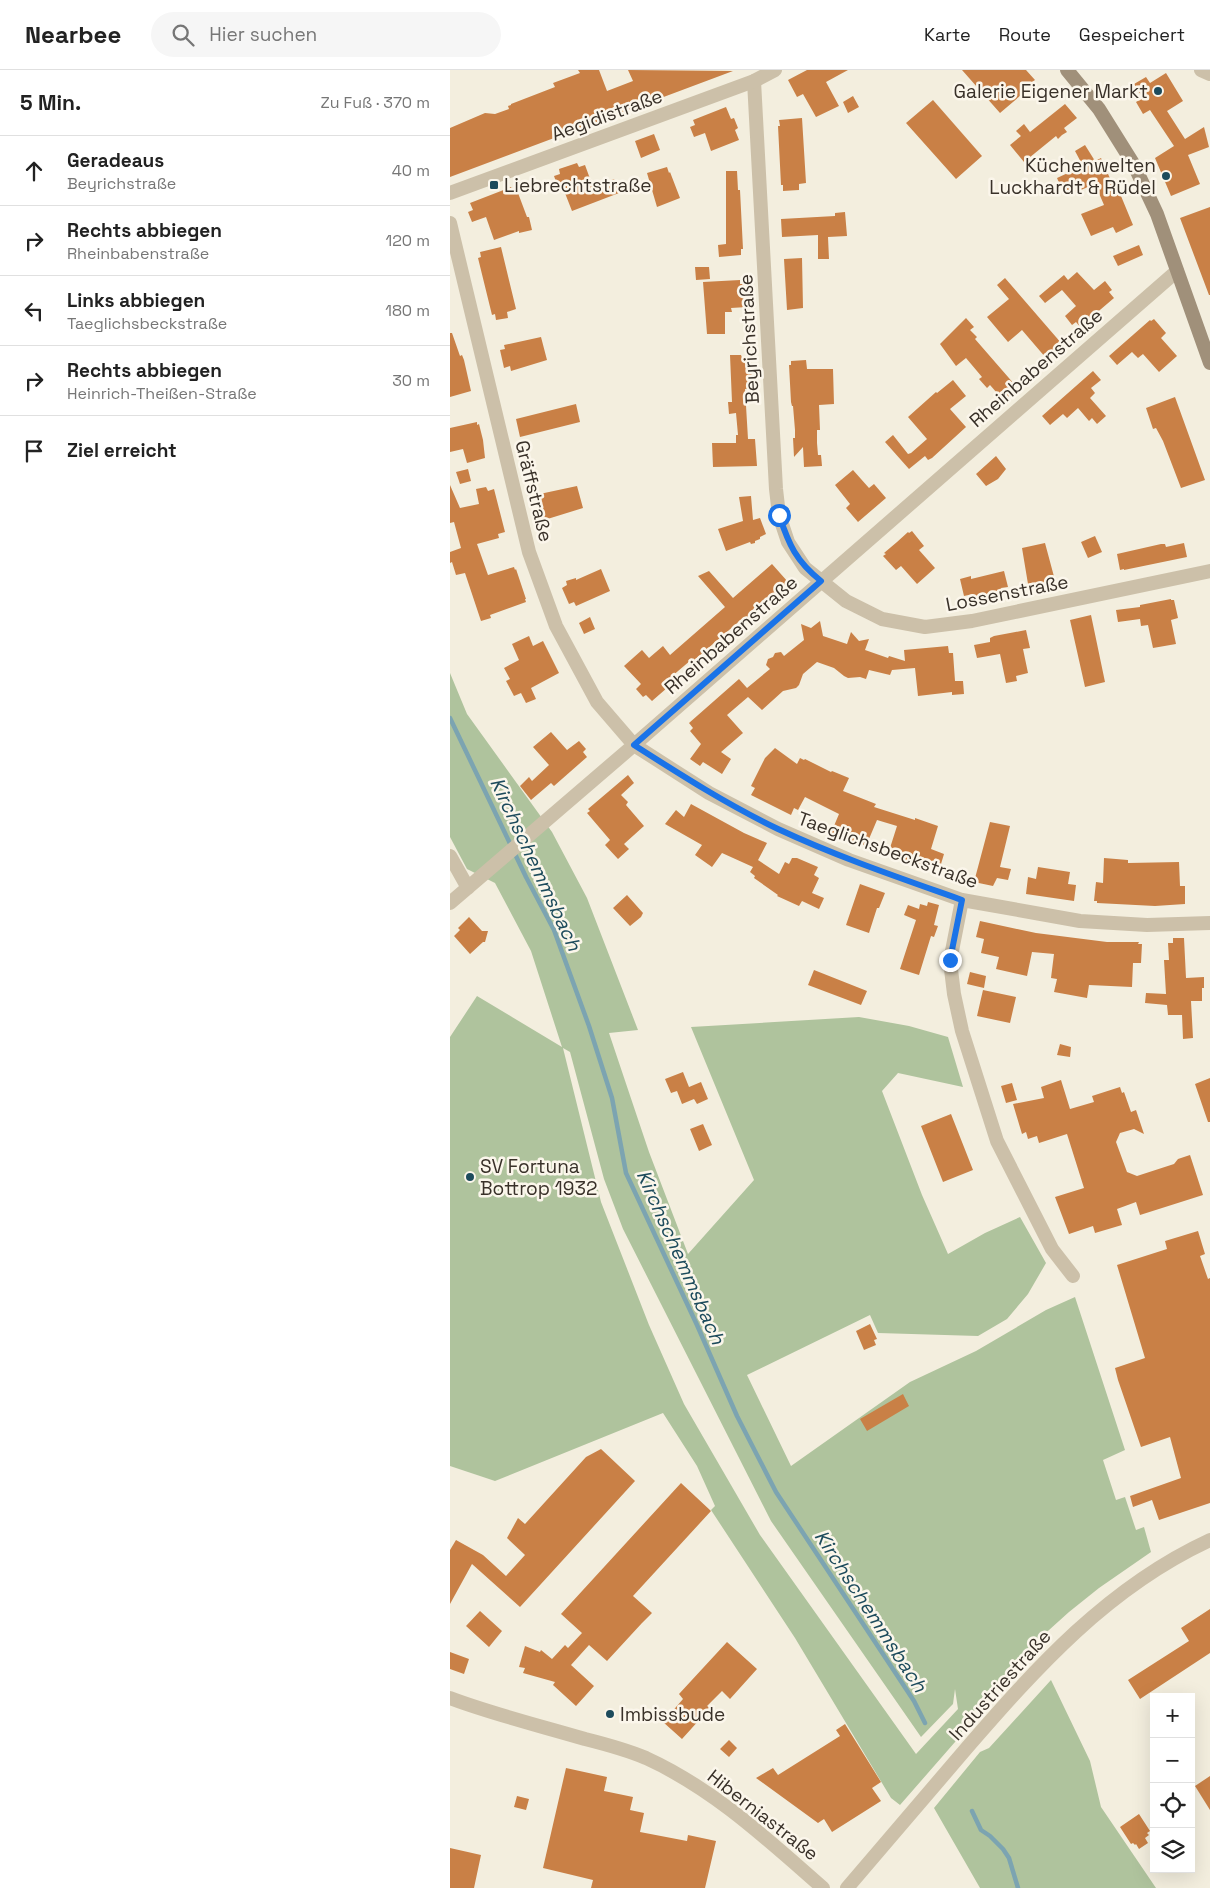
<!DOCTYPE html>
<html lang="de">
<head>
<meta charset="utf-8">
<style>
  body { margin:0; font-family:"Space Grotesk",sans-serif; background:#f6f6f6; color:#222 }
  .controls { position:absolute; right:15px; bottom:15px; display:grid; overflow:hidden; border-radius:0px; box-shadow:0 5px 20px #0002 }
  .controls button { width:45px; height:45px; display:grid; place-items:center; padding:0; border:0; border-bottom:1px solid #e0e0e0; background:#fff; color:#222; font:25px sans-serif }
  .stop { position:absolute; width:15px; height:15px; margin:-11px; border:4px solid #1a73e8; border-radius:50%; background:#fff }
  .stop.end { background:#1a73e8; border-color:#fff; box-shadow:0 1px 5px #0008 }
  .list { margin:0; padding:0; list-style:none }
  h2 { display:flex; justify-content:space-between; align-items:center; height:65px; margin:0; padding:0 20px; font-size:21px }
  h2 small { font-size:16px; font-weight:400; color:#767676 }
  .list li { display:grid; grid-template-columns:32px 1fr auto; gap:15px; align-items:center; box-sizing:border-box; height:70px; padding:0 20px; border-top:1px solid #e0e0e0 }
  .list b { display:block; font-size:19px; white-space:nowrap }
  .list p { margin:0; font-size:16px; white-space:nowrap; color:#767676 }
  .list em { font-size:16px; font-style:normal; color:#767676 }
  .icon { flex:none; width:28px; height:28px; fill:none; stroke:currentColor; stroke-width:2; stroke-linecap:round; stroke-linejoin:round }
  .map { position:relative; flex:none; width:760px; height:1818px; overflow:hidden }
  header { display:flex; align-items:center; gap:30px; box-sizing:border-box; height:70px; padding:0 25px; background:#fff; border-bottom:1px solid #e0e0e0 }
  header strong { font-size:24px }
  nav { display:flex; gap:28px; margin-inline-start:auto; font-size:18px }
  .search { width:350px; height:45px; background:#f6f6f6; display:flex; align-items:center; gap:12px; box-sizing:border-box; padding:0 18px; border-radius:28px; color:#767676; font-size:19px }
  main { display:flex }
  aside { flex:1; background:#fff }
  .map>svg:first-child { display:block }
  .green { fill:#afc39d; fill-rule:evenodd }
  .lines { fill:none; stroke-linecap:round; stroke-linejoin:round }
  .stream { stroke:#7ca4b1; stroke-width:4.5 }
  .building { fill:#c98046 }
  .minor { stroke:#ccc0a9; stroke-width:14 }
  .tertiary { stroke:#ccc0a9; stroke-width:14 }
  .secondary { stroke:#a0907a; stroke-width:14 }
  .route { stroke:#1a73e8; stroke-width:6 }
  .poi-dot { fill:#1d4b5c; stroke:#fbf6eb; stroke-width:2 }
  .labels { text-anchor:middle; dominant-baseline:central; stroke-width:5; stroke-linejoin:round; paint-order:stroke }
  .poi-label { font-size:19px; fill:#393129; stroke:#fbf6eb; text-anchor:start }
  .street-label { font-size:19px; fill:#393129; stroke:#fbf6eb }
  .water-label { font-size:20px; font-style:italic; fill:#1d4b5c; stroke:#fbf6eb }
</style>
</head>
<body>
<header>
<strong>Nearbee</strong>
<div class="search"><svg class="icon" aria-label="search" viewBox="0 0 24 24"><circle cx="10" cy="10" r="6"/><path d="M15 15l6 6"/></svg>Hier suchen</div>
<nav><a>Karte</a><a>Route</a><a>Gespeichert</a></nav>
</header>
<main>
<aside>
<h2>5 Min.<small>Zu Fuß · 370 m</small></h2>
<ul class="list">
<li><svg class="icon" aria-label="ahead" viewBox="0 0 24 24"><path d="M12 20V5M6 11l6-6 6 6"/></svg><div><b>Geradeaus</b><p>Beyrichstraße</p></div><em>40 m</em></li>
<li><svg class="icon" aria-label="right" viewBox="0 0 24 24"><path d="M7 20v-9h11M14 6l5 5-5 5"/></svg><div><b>Rechts abbiegen</b><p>Rheinbabenstraße</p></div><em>120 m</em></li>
<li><svg class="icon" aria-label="left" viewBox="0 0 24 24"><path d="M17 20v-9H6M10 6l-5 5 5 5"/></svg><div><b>Links abbiegen</b><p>Taeglichsbeckstraße</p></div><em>180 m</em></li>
<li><svg class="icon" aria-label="right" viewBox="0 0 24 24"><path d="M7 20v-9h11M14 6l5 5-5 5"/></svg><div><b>Rechts abbiegen</b><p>Heinrich-Theißen-Straße</p></div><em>30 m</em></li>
<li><svg class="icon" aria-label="arrive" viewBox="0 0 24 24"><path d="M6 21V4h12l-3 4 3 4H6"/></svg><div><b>Ziel erreicht</b></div></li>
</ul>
</aside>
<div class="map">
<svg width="760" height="1818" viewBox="0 0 760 1818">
  <rect width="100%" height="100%" fill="#f3eede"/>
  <path class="green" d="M0 603 17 644 102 762 137 828 188 960 159 963 199 1082 238 1184 304 1110 241 957 409 947 459 956 498 967 513 1017 448 1003 432 1021 472 1125 498 1184 535 1163 570 1147 596 1193 578 1224 557 1249 528 1266 428 1263 420 1245 297 1305 341 1396 460 1312 526 1281 596 1240 625 1227 675 1380 653 1390 666 1430 675 1427 686 1460 694 1457 701 1482 649 1518 619 1542 589 1569 518 1648 512 1656V1664L450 1735 441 1728 345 1568 261 1440 265 1436 247 1396 213 1343 45 1411 0 1396V967L27 926 112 977 81 881 45 813 17 799 0 767ZM113 978 120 982 154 1109 173 1159 321 1451 471 1667 503 1634 505 1619 508 1639 466 1684 310 1465 234 1334 199 1255 151 1132Z
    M601 1610 640 1691 651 1737 706 1818H530L484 1738 530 1682 539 1678Z"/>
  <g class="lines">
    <path class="stream" d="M0 648 76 807 104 860 139 956 162 1028 176 1103 247 1255 287 1346 326 1422 464 1631 475 1653
      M522 1741 531 1760 540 1766 553 1779 559 1788 568 1818"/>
  </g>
  <path class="building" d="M128 0H149L157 21 183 11 178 0 283 1 0 107V58L35 43 45 44 59 39 58 36 61 35V34L105 17 103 13 130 3Z
    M357 0H398L376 12 389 36 366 47 353 24 347 27 338 10Z
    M512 0H576L585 10 582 12 584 14 550 43Z
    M716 3 733 31 717 41 735 69 754 57 759 77 738 85 750 114 721 126 705 88 724 76 700 40 693 44 686 32 693 28 684 14 696 7 700 13Z
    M403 26 409 37 398 43 393 32Z
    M483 30 532 86 506 109 456 53Z
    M615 34 627 48 614 58 617 62 612 65 608 69 606 66 574 92 560 75 571 66 566 61 574 54 580 62Z
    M276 37 281 49 284 48 288 58 285 60 289 70 261 81 255 63 244 67 240 57 245 55 243 50Z
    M352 48 356 113 349 114V120L333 121V115H331L328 56H330L329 50Z
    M204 64 210 80 191 88 185 71Z
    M635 75 645 91 651 88 666 122 668 121 671 126 683 155 666 163 663 157 641 166 631 144 654 135 645 114 619 125 617 122 614 124 607 108 633 96 625 81Z
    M127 93 129 97 135 95 143 117 164 109 169 123 122 141 113 118 109 120 104 106 110 104 109 99Z
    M217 97 219 103 220 102 230 128 207 137 197 103Z
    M276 101H287L288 120H290L293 179H291V185L269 187 268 175 276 174Z
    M61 117 64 124 68 123 77 147H79L82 160 69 163V161L44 170 36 147 22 152 18 142 23 140 20 133Z
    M760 137V225H759L730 148Z
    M395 142 397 166 378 167 379 189H368V165L332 167 331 149 385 146V143Z
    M689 175 693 185 668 196 663 186Z
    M51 177 66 239 57 242 58 248 46 250 45 244 42 245 28 188 31 187 30 182Z
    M352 188 353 238 337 240 334 189Z
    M245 197H259L260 209 246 210Z
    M627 202 644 220 655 211 662 220 659 222 664 228 630 257 626 252 622 255 615 246 626 236 612 220 595 233 589 226 614 205 618 210Z
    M555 208 612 274 596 288 572 260 558 272 537 247 559 229 547 215Z
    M290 210V214H296L297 237 281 238 282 242H275V264H257L253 212Z
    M516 248 524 257 520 260 527 267 525 269 565 315 559 320 562 323 554 331 540 315 537 318 529 309 532 307 516 288 506 296 490 274Z
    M704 249 716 263 711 268 727 286 709 302 693 284 688 288 682 282 667 295 659 286 700 250 701 251Z
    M0 263H2L10 286 12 285 14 290 21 321 0 327Z
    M91 267 97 290 61 301 60 296 54 298 50 280 55 279 54 275Z
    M280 285H291L292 288H301L302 319H295L298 369H305L307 396 263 397 262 373H286V365H288L286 343 279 344 278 332H282Z
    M356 290 357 299H383L384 334 369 335 370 360H367V373L368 385H371L372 396 354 397 353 377 344 387 343 368H345V360L343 336H342L341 332 339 295H341V291Z
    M643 301 651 310 641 318 645 323 640 328 656 346 647 354 642 348 639 351 628 338 617 348 613 344 600 355 592 346Z
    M503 310 516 326 500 339 516 357 482 388 478 390 475 386 459 399 435 372 443 365 458 384 461 383 477 369 458 347 486 322 487 323Z
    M725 327 755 410 731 418 713 371 706 358 703 359 696 338Z
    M126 334 130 352 70 367 66 349Z
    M27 352V355L29 354 33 370 35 388 17 393 13 379 0 382V358Z
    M546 386 556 399 548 409 536 416 526 404Z
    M18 399 21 411 10 414 6 402Z
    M403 400 419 418 424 414 436 428 408 452 396 438 400 434 385 415Z
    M0 415 10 438 29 434 26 419 36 417 38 421 44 419 55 462 48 464 49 468 27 474 38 505 64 497 65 500 66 499 76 529H75L76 532 40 545 41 548 31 551 15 503 6 505 2 492 0 493V482L11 478 4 452 0 453Z
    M127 416 133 438 91 451 85 425Z
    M301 426 303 450 310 448 316 464 310 467V469L305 471V473L301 474 300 472 276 481 268 459 293 451 289 427Z
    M462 461 474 476 469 480 485 498 467 514 451 496 446 500 433 486 436 484 434 483 447 472 458 462 459 463Z
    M645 466 652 482 638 488 631 472Z
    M595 473 606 514 579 520 572 478Z
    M734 473 737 487 674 500V499L670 500 667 484 711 474H715L716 477Z
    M322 494 338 512 337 515 297 549 295 550 293 548 242 592 241 590 221 607 225 611 202 631 196 625 193 627 186 619 191 614 174 596 192 580 199 588 213 576 220 585 275 537 248 506 259 501 283 528Z
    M151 499 160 521 126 536 124 532 119 534 112 518 117 515 116 511 126 508V510Z
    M554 501 558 517 551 518 552 525 532 531V529L524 531 523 524 514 526 510 509 521 506V509Z
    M721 529V530H724L728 548 721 550 726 574 703 578 698 555 691 556 690 549 668 552 666 540 690 537V535Z
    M641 545 655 612 635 617 620 550Z
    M140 547 145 559 134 564 129 553Z
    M370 551 373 566 397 574 401 562 409 571 419 569 415 580 438 588 439 586 455 591 454 580 498 576 499 583H503L505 611H513L514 624 502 625V622L468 626 465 598 442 600 440 605 419 600 416 609 410 607 398 608 394 606 384 598 367 592 353 604 349 615 346 618 333 621 312 640 298 627 277 645 293 663 271 682 281 689 272 704 253 692 250 696 240 689 251 674 240 661 243 658 239 653 289 609 297 618 320 599 316 595 318 589 323 587 325 583 331 582 334 586 354 570 351 554 361 558Z
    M576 560 580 578 573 579 578 603 566 606 567 611 556 613 550 584 527 588 524 575 540 572V568L544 566Z
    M79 566 83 576 93 571 109 603 81 618 86 629 76 633 71 623 64 626 56 611 60 609 54 598 69 590 62 574Z
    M101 662 117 680 129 671 136 679 133 682 137 687 104 716 101 713 81 730 70 716 79 707 82 711 99 695 83 677Z
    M325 678 347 694 350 688 354 690 355 689 381 702 382 701 399 708 393 721 426 734 424 737 465 750V748L488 756 481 779 494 784 491 794 487 793 484 800 442 786 444 779 440 778 447 756 427 750 416 776 381 763 389 744 355 727 348 740 344 738 341 745 301 725 305 718 301 716 315 688Z
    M178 705 184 713 171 725 178 732 176 735 194 756 174 774 179 779 168 789 155 775 160 770 137 743 140 741 138 739Z
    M241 734 294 763 317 773 307 792 308 790 329 804 335 792 339 794 342 788H347L368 797 364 805 369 808 362 823 374 828 369 839 352 831 349 836 327 826 328 825 304 808 305 806 300 802 303 797 272 783 262 797 245 785 252 775 215 754 226 740 234 747Z
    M540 752 560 756 550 797 561 799 558 810 547 808 543 816 524 812Z
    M654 788 678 790V793L729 792 730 816H735V834L705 836 647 833V831H644L646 812 653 813Z
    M588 797 620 802 618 814 626 815 624 831 576 824 578 807 586 809Z
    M410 814 435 823 429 838H427L419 863 396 855Z
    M177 825 193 843 191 847 180 856 163 838Z
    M478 832 489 835 484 855 488 856 484 867 481 866 469 905 450 899 466 850 454 845 458 835 469 839 470 834 477 836Z
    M19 847 32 861H38L35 872H33L20 884 4 866 10 860 8 858Z
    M530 851 586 863 657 872H689L688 874H692L691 893H683L682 917 639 915 637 928 604 922 607 909 601 908 604 884 582 882 577 906 546 899 549 887 531 883 534 869 526 867Z
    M723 868H734L736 908 754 907V918H752V931H741L743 968 733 969 732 945H718L717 935 695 933 696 923 716 924 714 890H719L718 873H723Z
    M364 900 417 921 411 935 358 915Z
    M520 902 536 906 534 918 517 914Z
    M533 920 566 927 560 953 527 946Z
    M610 974 621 977 620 987 607 985Z
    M233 1002 239 1017 251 1012 258 1029 247 1034 244 1029 232 1034 227 1021 221 1023 215 1009Z
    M760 1008V1052H758L745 1014Z
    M611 1010 620 1039 644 1032 642 1026 670 1017 672 1023 674 1022 681 1042 686 1040 694 1064 684 1059 670 1063 666 1072 677 1102 687 1106 724 1094 728 1089 740 1085 753 1125 690 1145 686 1132 667 1139 672 1155 645 1163 643 1156 619 1164 605 1127 634 1118 617 1064 589 1073 587 1066 578 1069 576 1062 572 1064 563 1034 594 1028 591 1017Z
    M562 1013 567 1030 556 1033 551 1016Z
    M501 1044 523 1100 493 1112 471 1056Z
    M253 1054 262 1075 249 1081 240 1059Z
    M748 1161 755 1184 750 1186 758 1209 760 1208V1433L709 1450 702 1430 683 1437 680 1426 731 1408 720 1367 691 1377 668 1310 665 1298 695 1288 667 1195 717 1179 715 1171Z
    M420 1254 427 1269 424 1270 426 1275 414 1280 406 1261Z
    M453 1324 459 1336 417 1361 410 1349Z
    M151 1379 185 1411 70 1537 22 1494 0 1534V1480L6 1470 33 1485 56 1506 75 1485 57 1468 68 1448 75 1454 136 1387Z
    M231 1413 261 1441 183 1526 202 1543 192 1553 157 1591 139 1575 121 1595 144 1616 126 1636 103 1615 105 1612 73 1603 75 1598 69 1597 75 1576 90 1582 91 1580 102 1589 115 1575 118 1578 132 1563 111 1544Z
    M760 1539V1583L690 1629 678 1610 739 1571 731 1558Z
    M30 1541 52 1561 39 1577 16 1556Z
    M277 1572 307 1599 280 1629 272 1621 257 1636 260 1638 232 1669 213 1652 233 1629 229 1624Z
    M0 1582 19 1589 14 1604 0 1599Z
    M395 1654 431 1712 422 1718 431 1731 382 1762 374 1749 368 1753 306 1708 323 1698 328 1705 390 1666 386 1660Z
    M279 1670 287 1678 279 1687 270 1679Z
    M116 1698 157 1707 154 1721 183 1727 180 1740 194 1743 190 1762 237 1771 238 1765 266 1771 255 1818H141L143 1810 93 1798Z
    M760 1706V1740L745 1716Z
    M67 1726 79 1729 76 1740 64 1737Z
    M689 1744 700 1761 697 1763 699 1765 695 1768 698 1773 689 1779 686 1774 685 1775 683 1773 681 1774 670 1757Z
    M0 1778 31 1785 24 1818H0Z"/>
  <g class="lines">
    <path class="minor" d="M751 0 760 4
      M304 11 326 419 329 445 338 472 355 498 396 531 432 549 475 557 522 551 760 501
      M0 153 79 482 106 556 147 632 184 675 259 723 328 759 399 790 512 830 630 851 697 855 760 853
      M0 786 18 818
      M512 830 500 891 504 924 512 961 547 1071 602 1179 623 1206
      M0 833 184 675 727 201
      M0 1628C42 1644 91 1656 135 1669 155 1674 177 1680 196 1688 264 1719 318 1770 373 1818"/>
    <path class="tertiary" d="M0 123 304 11 325 0
      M397 1818C436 1772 476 1726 515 1680 587 1597 658 1517 760 1470"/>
    <path class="secondary" d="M617 0 649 39 684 95 707 144 760 293"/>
  </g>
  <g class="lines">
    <path class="route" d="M329 445C339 475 346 491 371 511L184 675C231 705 278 735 328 759 388 787 450 808 512 830L500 890"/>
  </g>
  <g class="poi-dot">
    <circle cx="708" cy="21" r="5"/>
    <circle cx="716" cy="106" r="5"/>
    <rect x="39" y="110" width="10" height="10" rx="2.5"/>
    <circle cx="20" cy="1107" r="5"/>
    <circle cx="160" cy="1644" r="5"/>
  </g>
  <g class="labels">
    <g class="poi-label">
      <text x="698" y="21" text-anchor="end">Galerie Eigener Markt</text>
      <text x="706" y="95" text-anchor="end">Küchenwelten<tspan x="706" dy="22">Luckhardt &amp; Rüdel</tspan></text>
      <text x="54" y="115">Liebrechtstraße</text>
      <text x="30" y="1096">SV Fortuna<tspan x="30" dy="22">Bottrop 1932</tspan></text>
      <text x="170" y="1644">Imbissbude</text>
    </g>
    <g class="street-label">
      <text transform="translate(157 45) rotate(-20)">Aegidistraße</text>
      <text transform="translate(299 269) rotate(-93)">Beyrichstraße</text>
      <text transform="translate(586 298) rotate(-41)">Rheinbabenstraße</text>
      <text transform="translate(84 421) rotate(76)">Gräffstraße</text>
      <text transform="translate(557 523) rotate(-11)">Lossenstraße</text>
      <text transform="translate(281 565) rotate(-41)">Rheinbabenstraße</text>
      <text transform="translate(438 780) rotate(20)">Taeglichsbeckstraße</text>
      <text transform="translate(550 1615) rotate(-48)">Industriestraße</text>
      <text transform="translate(313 1745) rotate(38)">Hiberniastraße</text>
    </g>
    <g class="water-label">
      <text transform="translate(86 794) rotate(65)">Kirchschemmsbach</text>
      <text transform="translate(231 1187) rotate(66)">Kirchschemmsbach</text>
      <text transform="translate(421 1541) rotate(57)">Kirchschemmsbach</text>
    </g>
  </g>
</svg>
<div class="controls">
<button>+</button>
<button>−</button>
<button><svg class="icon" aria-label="locate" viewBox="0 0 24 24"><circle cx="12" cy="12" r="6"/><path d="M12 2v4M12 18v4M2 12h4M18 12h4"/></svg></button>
<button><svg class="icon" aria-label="layers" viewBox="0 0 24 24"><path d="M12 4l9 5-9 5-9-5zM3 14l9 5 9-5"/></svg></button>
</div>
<div class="stop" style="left:329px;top:445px"></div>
<div class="stop end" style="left:500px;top:890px"></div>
</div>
</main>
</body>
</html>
